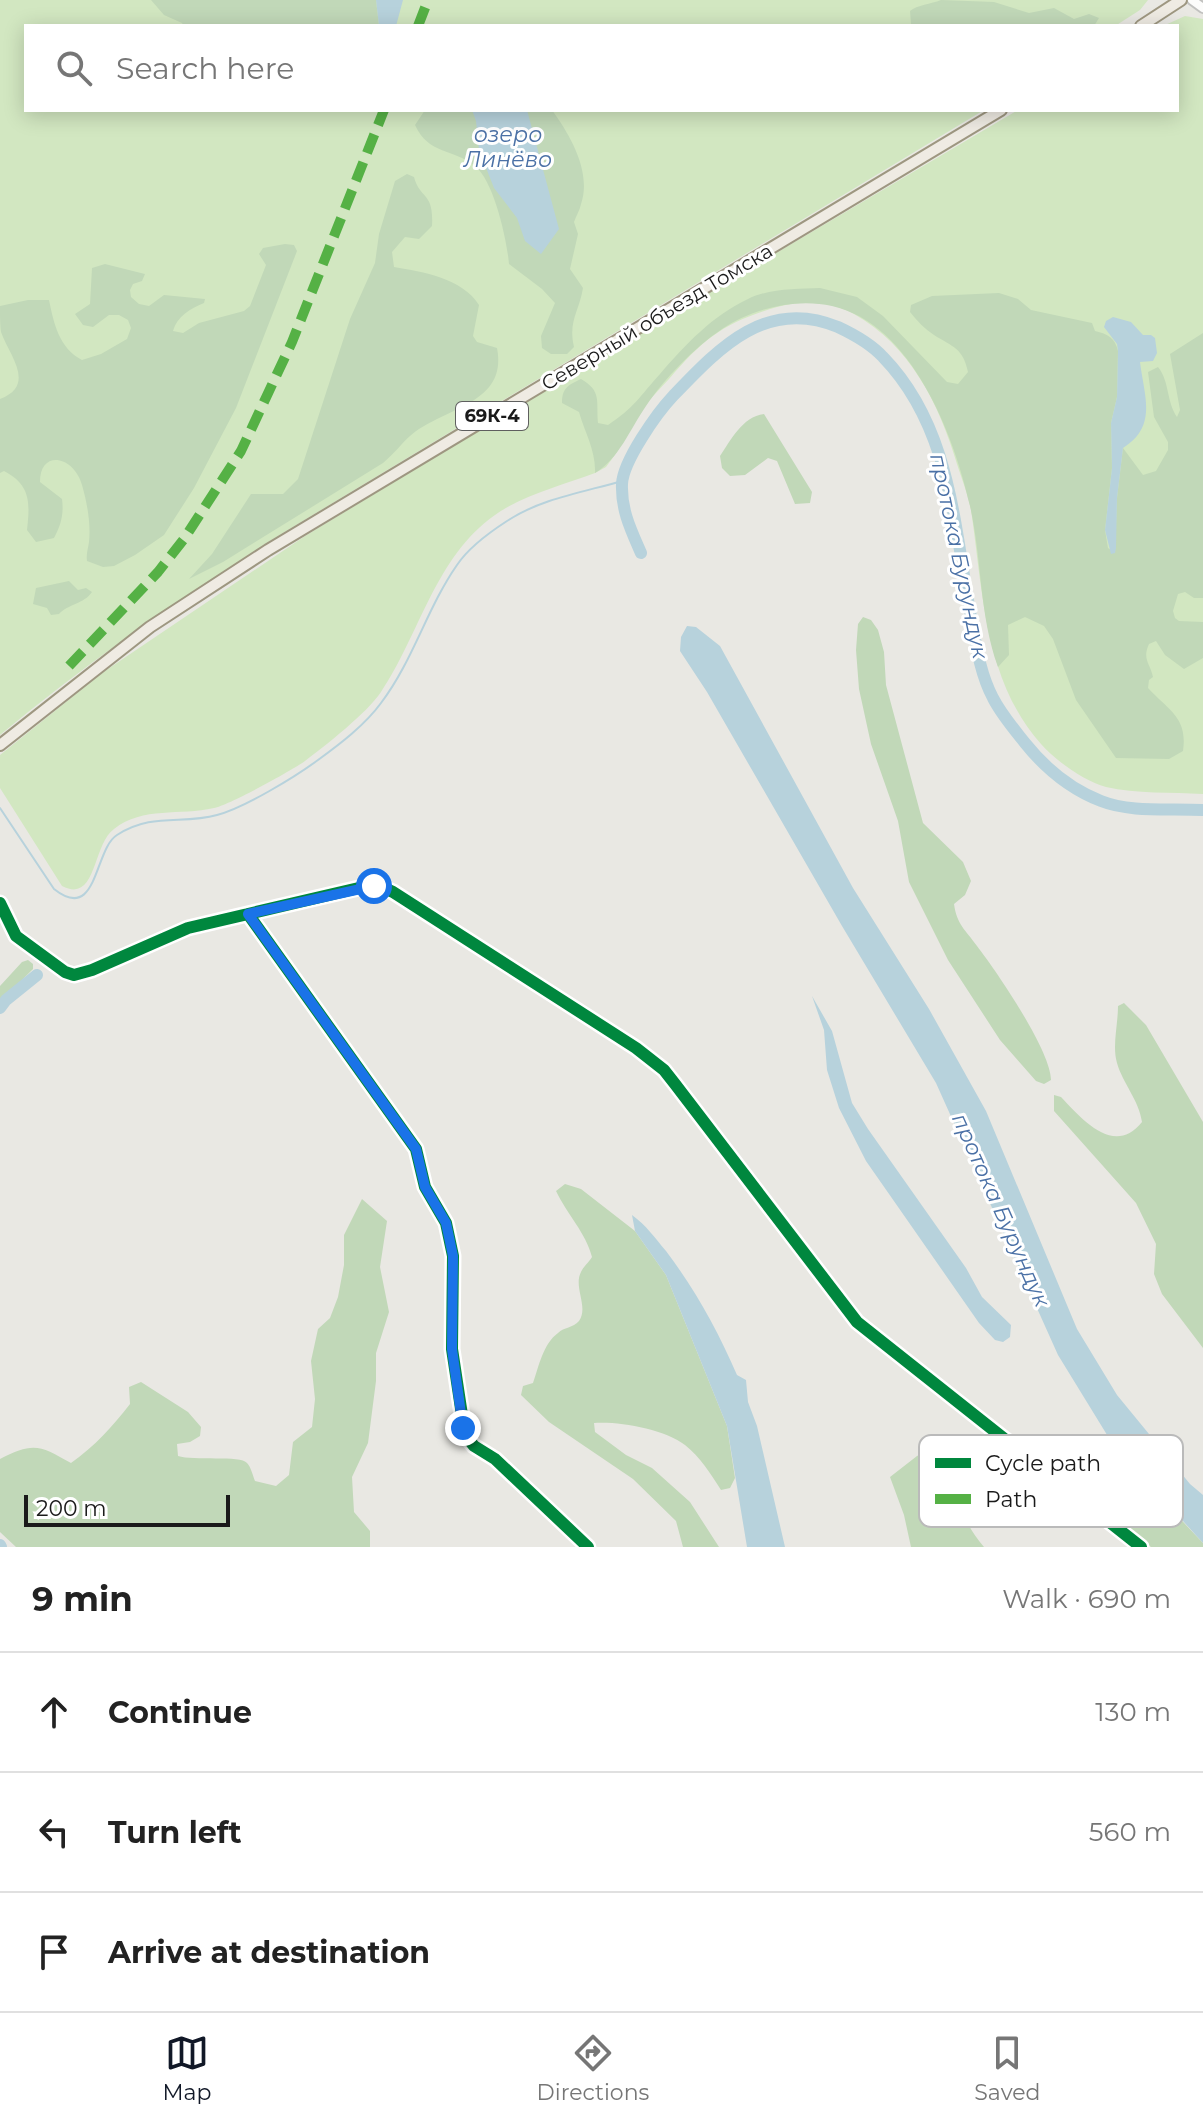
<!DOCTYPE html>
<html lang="en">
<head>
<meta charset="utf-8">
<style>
  body { margin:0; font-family:Montserrat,sans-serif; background:#f6f6f6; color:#222 }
  .scale { position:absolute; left:24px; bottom:20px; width:206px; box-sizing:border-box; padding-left:8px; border:4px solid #1a1a1a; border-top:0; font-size:22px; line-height:28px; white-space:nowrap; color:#1a1a1a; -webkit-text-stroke:6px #fff; paint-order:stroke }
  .stop { position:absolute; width:24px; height:24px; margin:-18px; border:6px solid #1a73e8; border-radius:50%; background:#fff }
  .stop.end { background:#1a73e8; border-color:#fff; box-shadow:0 2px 8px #0008 }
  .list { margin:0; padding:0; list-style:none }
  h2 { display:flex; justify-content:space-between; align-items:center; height:104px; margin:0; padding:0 32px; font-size:34px }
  h2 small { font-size:26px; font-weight:400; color:#767676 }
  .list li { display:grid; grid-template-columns:52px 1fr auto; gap:24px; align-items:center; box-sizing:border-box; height:120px; padding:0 32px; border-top:2px solid #e0e0e0 }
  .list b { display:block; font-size:30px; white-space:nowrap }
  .list em { font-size:26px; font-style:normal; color:#767676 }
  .icon { flex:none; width:44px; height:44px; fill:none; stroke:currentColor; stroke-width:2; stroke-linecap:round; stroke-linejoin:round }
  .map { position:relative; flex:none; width:1203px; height:1547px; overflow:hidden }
  .search { position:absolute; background:#fff; box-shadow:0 4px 20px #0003; left:24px; right:24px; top:24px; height:88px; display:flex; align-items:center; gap:20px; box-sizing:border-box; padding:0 28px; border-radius:0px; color:#767676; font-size:30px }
  .sheet { height:464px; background:#fff }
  nav { display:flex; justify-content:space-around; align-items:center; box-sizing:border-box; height:112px; border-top:2px solid #e0e0e0; background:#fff; font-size:22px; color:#767676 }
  nav a { display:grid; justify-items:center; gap:4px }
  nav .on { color:#111827 }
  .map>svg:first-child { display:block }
  .grass { fill:#d2e7c1 }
  .forest { fill:#c1d8b8 }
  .water { fill:#b7d2dc }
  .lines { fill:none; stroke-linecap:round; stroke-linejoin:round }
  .stream { stroke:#b7d2dc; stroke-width:2 }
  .river { stroke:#b7d2dc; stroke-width:12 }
  .minor-casing { stroke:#c1c1bf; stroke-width:10 }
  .tertiary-casing { stroke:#c1c1bf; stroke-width:12 }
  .primary-casing { stroke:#9e9781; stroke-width:14 }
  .minor { stroke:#fcfcfb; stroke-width:6 }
  .tertiary { stroke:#fcfcfb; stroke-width:8 }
  .primary { stroke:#efebe3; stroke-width:10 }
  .quiet { stroke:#55b145; stroke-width:10; stroke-dasharray:20 10; stroke-linecap:butt }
  .cycleway-casing { stroke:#fff; stroke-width:17 }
  .cycleway { stroke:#00873e; stroke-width:12 }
  .route { stroke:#1a73e8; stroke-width:10 }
  .labels { text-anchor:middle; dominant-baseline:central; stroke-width:6; stroke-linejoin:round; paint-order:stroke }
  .shield { fill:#fff; stroke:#5f5f5f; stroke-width:2 }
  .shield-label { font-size:18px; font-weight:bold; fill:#1a1a1a }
  .street-label { font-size:20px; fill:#1a1a1a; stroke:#fff }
  .water-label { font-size:22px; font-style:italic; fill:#4b71a6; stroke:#fff }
  .key { fill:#fff; stroke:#bababa; stroke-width:2 }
  .key-label { font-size:22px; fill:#1a1a1a }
</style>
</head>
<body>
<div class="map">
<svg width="1203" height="1547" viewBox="0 0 1203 1547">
  <rect width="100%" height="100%" fill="#e9e8e3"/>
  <path class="grass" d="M0 0H1148L1140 10 1115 26H26V110H984L273 539C178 600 86 663 0 735Z
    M1185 16 1203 19V794C1172 792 1136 794 1106 787 1084 781 1056 761 1041 744 984 680 983 591 971 510 968 495 962 479 957 464 939 404 910 345 854 314 831 301 802 300 777 307 725 322 704 338 669 379 661 388 652 396 645 406 632 426 621 448 606 467L595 473C561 486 525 494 495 515 435 557 420 634 381 692 367 713 326 745 305 761 291 771 229 805 214 808 180 816 143 806 114 829 92 845 97 904 62 886L0 788V755L102 673 305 536 590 363 1018 110H1177V26H1163Z"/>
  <path class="forest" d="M151 0H376L379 26H184L182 23 164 15Z
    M941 0 994 2 1029 13 1054 8 1074 19 1089 14 1099 18 1094 26H917L911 24 910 11C917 5 931 4 941 0Z
    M425 110H552C570 135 592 172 581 204 580 210 576 216 574 222L578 234 570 269 583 288C579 312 568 321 574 347L567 354H551L542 348 541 336 555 303 542 289 509 264C507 240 494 181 475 166 452 148 429 155 415 125Z
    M407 174 414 177C420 200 434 191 432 226L419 239 405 237 392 252 394 267C423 272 462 278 479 305L473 336 477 342 497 348C508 405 443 407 410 436 401 444 394 454 383 463L223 562 189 579 212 554 251 494H283L298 479 350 319 375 263 379 234 395 181Z
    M285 244 294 245 297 251 236 408 194 488 164 535 135 555 114 566 103 567 87 561C86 554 88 549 89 542 91 524 87 502 82 485 74 456 40 449 40 482L62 499C64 514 61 525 54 538L36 542 27 530C30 503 31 485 4 471L0 473V399C37 385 9 355 1 332 0 325 0 314 0 306L28 300H49C54 324 59 348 82 360L101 354 127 339 131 328 128 320 119 315H109L93 327 83 325 75 314 90 304 92 268 105 264 145 274 142 281 133 284 130 290 131 297 139 304 149 306 164 295 205 299 204 303C190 309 177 316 173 331L183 333 199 323 244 311 250 306 266 265 259 254 263 248Z
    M820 288 857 297 883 316 947 382 958 384 968 372C963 348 953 347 934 335 925 329 917 321 910 312L911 305 932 296 999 293 1018 299 1031 310 1092 323 1095 331C1108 334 1115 338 1118 351L1117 397 1111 423 1112 468 1105 530 1108 548 1115 553 1117 498 1123 448 1143 475 1156 471 1168 450V442L1154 417 1148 372 1158 367C1170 382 1166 401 1177 417L1180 410 1170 354 1203 333V598H1194L1185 592 1178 594 1173 611 1175 618 1179 621 1203 622V658L1184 669 1165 655 1156 641 1149 644C1142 659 1150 663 1153 677L1149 680 1148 688C1168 710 1188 717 1183 751L1169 759 1116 758 1076 700 1053 639 1044 626 1025 617 1008 625 1009 655 998 667C979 614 982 559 970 506 954 435 912 324 832 306 796 298 753 308 722 329 694 348 665 378 646 406 630 429 619 459 595 473 596 451 585 433 579 412L562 403C562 388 568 385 581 379 602 391 596 401 598 423L608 425C634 408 640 396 660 374 685 345 713 315 748 299 770 288 797 289 820 288Z
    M764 414 812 492 810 503 795 504 777 461 768 458 745 475 730 476 722 468 720 456C731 440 742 417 764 414Z
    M69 581 78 590 86 588 92 592C84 604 68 604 59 614L51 615 47 608 33 604 36 588Z
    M863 617 871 620 878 630 884 652 886 685 923 823 963 862 971 881 965 895 954 904C957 925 965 929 977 946 997 972 1051 1051 1051 1080L1044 1084 1036 1081 1000 1040 948 960 909 882 898 821 871 744 859 689 856 650 858 624Z
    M28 960 33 964V969L0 1002V986L22 962Z
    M1124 1003 1146 1025 1203 1122V1348L1162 1294 1154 1274 1156 1244 1136 1203 1054 1111V1095L1061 1097C1082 1119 1114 1157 1142 1122 1139 1100 1123 1084 1117 1063 1112 1046 1118 1025 1118 1006Z
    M565 1184 581 1189 635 1231 666 1275 727 1426 735 1478 730 1488 721 1490C711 1474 700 1457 685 1445 665 1429 618 1421 594 1423L595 1432 626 1455 652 1468 690 1502 719 1547H683L676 1521 633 1479 549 1422 521 1395 523 1386 533 1383C539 1366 543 1344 558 1333 564 1327 573 1328 579 1321 589 1307 573 1287 581 1272 583 1267 589 1262 592 1257 586 1233 567 1214 556 1191Z
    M362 1199 387 1221 380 1267 389 1312 376 1353V1381L368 1443 352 1477 354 1512 370 1531V1547H16L0 1532V1459C34 1441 41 1446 71 1463 95 1446 112 1427 130 1404L129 1387 141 1382 188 1412 201 1427 200 1436 190 1442 177 1444 178 1456C193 1461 241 1455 247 1463 251 1467 253 1476 255 1481L276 1486 289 1475 293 1442 312 1427 315 1399 311 1361 318 1329 330 1318 338 1297 344 1265V1235Z
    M941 1443 950 1444 957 1452C958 1491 957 1516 984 1547H911L904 1515 890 1477 917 1456Z
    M1085 1464 1116 1466 1152 1489 1203 1543V1547H1151L1117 1521 1068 1476Z"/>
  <path class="water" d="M376 0H403L396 26H379Z
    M472 110H527L559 229 541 254 525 241 517 218 494 188 479 150 476 121Z
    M1113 317 1131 322 1143 335H1151L1155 338 1157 353 1153 361 1140 362C1144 396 1158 426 1123 448L1117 498 1116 548 1115 553 1111 554 1105 530 1112 468 1111 423 1117 397 1118 351 1117 344 1104 327 1106 321Z
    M687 626 696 627 720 646 853 888 929 1009 986 1111 1077 1329 1117 1395 1190 1484 1203 1495V1543L1112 1443 1058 1355 936 1083 842 926 707 692 680 651 681 637Z
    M812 996 832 1031 852 1103 868 1129 966 1268 982 1297 1011 1325 1010 1337 1003 1342 995 1340 979 1323 866 1161 839 1108 827 1070 824 1030Z
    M632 1215C646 1225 655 1238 666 1251 696 1291 717 1329 737 1375L746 1380 748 1402 757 1426 785 1547H747L727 1426 666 1275 635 1231Z"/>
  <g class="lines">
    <path class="stream" d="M0 808 54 889C98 924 94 849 117 835 153 812 182 825 217 815 244 808 295 777 318 760 340 744 365 725 381 703 413 661 427 608 457 565 469 547 490 532 507 521 540 499 584 492 622 481"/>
    <path class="river" d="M641 553C631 530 621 510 622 484 623 461 657 413 673 396 719 348 766 297 838 327 853 334 871 344 883 357 951 427 954 526 971 617 976 644 980 674 993 698 1001 714 1014 729 1025 743 1045 768 1070 789 1101 801 1131 813 1170 808 1203 810
      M0 1008 6 1000 37 975
      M0 1545 1 1547"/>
    <defs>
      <path id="minor" d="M0 903 16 936 65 972 74 975 92 970 188 928 363 887H382L393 892 636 1048 664 1070 675 1084 857 1322 1141 1547
        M248 914 416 1149 425 1187 446 1223 453 1256 452 1349 465 1435 474 1446 495 1459 588 1547"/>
      <path id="tertiary" d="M1192 0 1203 8"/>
      <path id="primary" d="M1141 26 1181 0
        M0 745 150 627 268 550 1001 110"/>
    </defs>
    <use href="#minor" class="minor-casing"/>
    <use href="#tertiary" class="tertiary-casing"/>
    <use href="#primary" class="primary-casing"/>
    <use href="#minor" class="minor"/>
    <use href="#tertiary" class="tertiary"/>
    <use href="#primary" class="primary"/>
    <path class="quiet" d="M418 26 428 0
      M69 666 158 572 184 539 241 451 292 342 384 110"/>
    <defs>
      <path id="cycleway" d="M0 903 16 936 65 972 74 975 92 970 188 928 363 887H382L393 892 636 1048 664 1070 675 1084 857 1322 1141 1547
        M248 914 416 1149 425 1187 446 1223 453 1256 452 1349 465 1435 474 1446 495 1459 588 1547"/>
    </defs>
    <use href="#cycleway" class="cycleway-casing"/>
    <use href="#cycleway" class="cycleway"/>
  </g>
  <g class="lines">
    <path class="route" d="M374 886 248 914 416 1149 425 1187 446 1223 453 1256 452 1349 463 1428"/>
  </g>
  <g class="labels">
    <rect class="shield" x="456" y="402" width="72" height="28" rx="6"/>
    <g class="shield-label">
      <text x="492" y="416">69К-4</text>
    </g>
    <g class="street-label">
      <text transform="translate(657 317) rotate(-31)">Северный объезд Томска</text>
    </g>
    <g class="water-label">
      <text x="508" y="134">озеро<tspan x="508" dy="25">Линёво</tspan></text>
      <text transform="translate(959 556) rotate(78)">протока Бурундук</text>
      <text transform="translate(1001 1210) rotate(66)">протока Бурундук</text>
    </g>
  </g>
  <rect x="919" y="1435" width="264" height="92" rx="12" class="key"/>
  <rect x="935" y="1458" width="36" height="10" fill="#00873e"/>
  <rect x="935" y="1494" width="36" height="10" fill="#55b145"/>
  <g class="key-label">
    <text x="985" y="1471">Cycle path</text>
    <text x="985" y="1507">Path</text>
  </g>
</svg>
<div class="scale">200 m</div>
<div class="stop" style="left:374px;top:886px"></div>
<div class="stop end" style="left:463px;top:1428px"></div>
<div class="search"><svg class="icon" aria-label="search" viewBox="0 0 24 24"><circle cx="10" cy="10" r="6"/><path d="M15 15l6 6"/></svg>Search here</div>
</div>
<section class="sheet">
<h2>9 min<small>Walk · 690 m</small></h2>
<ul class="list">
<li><svg class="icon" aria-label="ahead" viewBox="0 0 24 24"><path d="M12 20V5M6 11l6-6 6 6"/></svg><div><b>Continue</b></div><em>130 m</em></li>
<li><svg class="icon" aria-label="left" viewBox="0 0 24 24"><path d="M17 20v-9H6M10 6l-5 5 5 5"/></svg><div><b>Turn left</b></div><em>560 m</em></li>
<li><svg class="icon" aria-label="arrive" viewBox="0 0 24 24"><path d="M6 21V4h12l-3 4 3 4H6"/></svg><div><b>Arrive at destination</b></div></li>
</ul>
</section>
<nav>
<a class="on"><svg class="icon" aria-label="map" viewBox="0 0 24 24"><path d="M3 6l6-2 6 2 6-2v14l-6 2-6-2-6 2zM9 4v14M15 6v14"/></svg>Map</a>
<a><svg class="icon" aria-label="directions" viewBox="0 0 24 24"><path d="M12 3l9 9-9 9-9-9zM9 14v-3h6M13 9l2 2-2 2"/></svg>Directions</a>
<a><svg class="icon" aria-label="saved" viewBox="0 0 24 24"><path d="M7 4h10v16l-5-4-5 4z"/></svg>Saved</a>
</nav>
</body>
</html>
